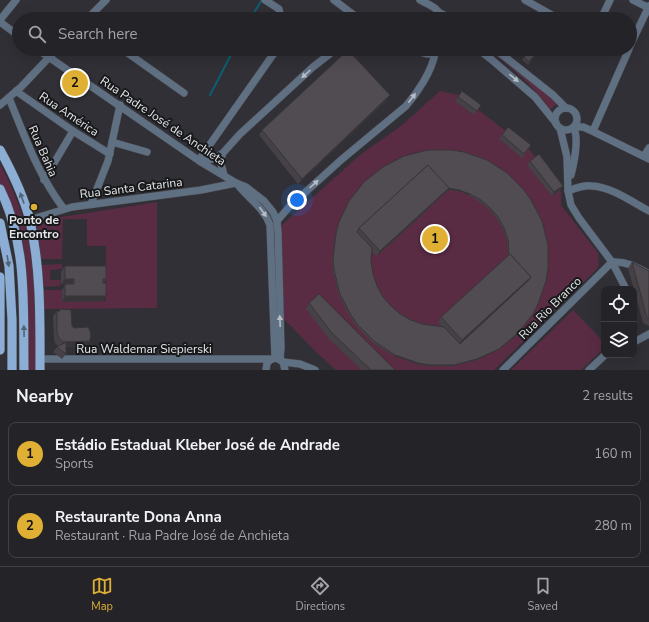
<!DOCTYPE html>
<meta charset="utf-8">
<style>
:root{--surface:#242428;--page:#2c2c30;--text:#f1f3f6;--muted:#a3a4a8;--line:#414145;--accent:#dfb034}
body{margin:0;font-family:"Nunito Sans",sans-serif;background:var(--page);color:var(--text)}
.controls{position:absolute;right:12px;bottom:12px;display:grid;overflow:hidden;border-radius:8px;box-shadow:0 4px 16px #0002}
.controls button{width:36px;height:36px;display:grid;place-items:center;padding:0;border:0;border-bottom:1px solid var(--line);background:var(--surface);color:var(--text);font:20px sans-serif}
.you{position:absolute;left:297px;top:200px;width:14px;height:14px;margin:-10px;border:3px solid #fff;border-radius:50%;background:#1a73e8;box-shadow:0 0 0 6px #1a73e833}
.badge{display:grid;place-items:center;width:26px;height:26px;border-radius:50%;background:var(--accent);color:#111;font-size:13px;font-weight:700}
.pin{position:absolute;translate:-50% -50%;border:2px solid #fff;box-shadow:0 1px 4px #0006}
.list{margin:0;padding:0;list-style:none}
h2{display:flex;justify-content:space-between;align-items:center;height:52px;margin:0;padding:0 16px;font-size:17px}
h2 small{font-size:13px;font-weight:400;color:var(--muted)}
.list li{display:grid;grid-template-columns:26px 1fr auto;gap:12px;align-items:center;box-sizing:border-box;height:64px;margin:0 8px 8px;padding:0 8px;border:1px solid var(--line);border-radius:8px}
.list b{display:block;font-size:15px;white-space:nowrap}
.list p{margin:0;font-size:13px;white-space:nowrap;color:var(--muted)}
.list em{font-size:13px;font-style:normal;color:var(--muted)}
.icon{flex:none;width:22px;height:22px;fill:none;stroke:currentColor;stroke-width:2;stroke-linecap:round;stroke-linejoin:round}
.map{position:relative;flex:none;width:649px;height:370px;overflow:hidden}
.search{position:absolute;background:var(--surface);box-shadow:0 4px 16px #0002;left:12px;right:12px;top:12px;height:44px;display:flex;align-items:center;gap:10px;box-sizing:border-box;padding:0 14px;border-radius:22px;color:var(--muted);font-size:15px}
.sheet{height:196px;background:var(--surface)}
nav{display:flex;justify-content:space-around;align-items:center;box-sizing:border-box;height:56px;border-top:1px solid var(--line);background:var(--surface);font-size:11px;color:var(--muted)}
nav a{display:grid;justify-items:center;gap:2px}
nav .on{color:var(--accent)}
.map>svg:first-child{display:block}
.green{fill:#592c44}
.lines{fill:none;stroke-linecap:round;stroke-linejoin:round}
.stream{stroke:#0c5f72;stroke-width:2}
.minor-casing{stroke:#4d4d53;stroke-width:8}
.major-casing{stroke:#4d4d53;stroke-width:10}
.minor{stroke:#607083;stroke-width:7}
.major{stroke:#8caed4;stroke-width:9}
.wall{fill:#454146;fill-rule:evenodd}
.shaded-wall{fill:#383539}
.building{fill:#504c51;stroke:#383539;fill-rule:evenodd}
.oneway{fill:#b6bdc5}
.oneway2{fill:#526478}
.poi-dot{fill:#dfb034;stroke:#18191b;stroke-width:1.5}
.labels{text-anchor:middle;dominant-baseline:central;stroke-width:4;stroke-linejoin:round;paint-order:stroke}
.street-label{font-size:12px;fill:#e5e6e9;stroke:#18191b}
.poi-label{font-size:12px;font-weight:bold;fill:#e5e6e9;stroke:#18191b}
</style>
<div class="map">
<svg width="649" height="370" viewBox="0 0 649 370">
<rect width="100%" height="100%" fill="#303036"/>
<g class="green">
<path d="M487,49H492L559,104L555,105L550,110C533,85 511,67 487,49Z"/>
<path d="M440,91L459,95L529,149L561,192V205L598,253L599,265L597,269L494,370H336L317,353L284,319L281,226L361,154L401,126Z"/>
<path d="M0,164C12,187 23,212 28,238C37,281 35,326 35,370H29L28,303L26,280L5,194L0,183Z"/>
<path d="M157,202V308L44,309V290H62V302L106,301V246H87V219H63L62,259H41L36,225L62,217Z"/>
<path d="M62,264V269L50,270V280H61L60,286L44,287L41,265Z"/>
<path d="M573,310L604,342V348L581,370H511Z"/>
</g>
<g class="lines">
<g class="stream">
<path d="M250,19L262,0"/>
<path d="M210,95L234,49"/>
</g>
<defs>
<g id="minor">
<path d="M265,0L279,9L281,19"/>
<path d="M334,0L359,19"/>
<path d="M420,0C429,5 440,8 441,19"/>
<path d="M525,0L559,19"/>
<path d="M633,0L649,8"/>
<path d="M440,13L452,19"/>
<path d="M87,19L106,0"/>
<path d="M425,19H433"/>
<path d="M601,19L610,0"/>
<path d="M0,20L16,0"/>
<path d="M0,22L19,36"/>
<path d="M630,46L649,6"/>
<path d="M37,49L201,162L236,183L246,187L264,201L273,212L277,221L278,232L281,348L280,360"/>
<path d="M122,49L184,93"/>
<path d="M417,49C425,56 434,55 442,49"/>
<path d="M478,49L492,60L535,97L556,123"/>
<path d="M495,49L553,95L566,108"/>
<path d="M16,91L73,131L110,154"/>
<path d="M9,98C25,137 38,175 64,209"/>
<path d="M0,105L21,87L57,49"/>
<circle cx="566" cy="119" r="11"/>
<path d="M574,127H583L590,130L649,159"/>
<path d="M560,128L567,157L568,191L571,205L579,218L612,262L626,289"/>
<path d="M593,131L629,49"/>
<path d="M112,142L147,152"/>
<path d="M222,154L221,164L224,175"/>
<path d="M644,156L649,148"/>
<path d="M199,160L277,49"/>
<path d="M201,162L212,159L222,154L240,134L313,67L336,49"/>
<path d="M571,175C574,163 579,140 574,128"/>
<path d="M44,180L73,131"/>
<path d="M238,185C249,199 264,208 270,225L275,358"/>
<path d="M568,191C576,188 584,185 592,186C612,187 632,202 649,211"/>
<path d="M91,204L108,161L120,105"/>
<path d="M29,220L72,207L201,190L236,183"/>
<path d="M277,221L289,207L341,160L406,106C418,92 432,71 435,53"/>
<path d="M612,262C626,261 637,267 649,274"/>
<path d="M634,342L649,334"/>
<path d="M40,359H272"/>
<path d="M283,362L300,364L315,370"/>
<path d="M266,370L267,363C272,357 278,357 283,362L285,370"/>
<path d="M503,370L612,262"/>
<path d="M589,370L605,355"/>
</g>
<g id="major">
<path d="M0,150C12,172 24,197 30,221C41,269 40,320 40,370"/>
<path d="M0,189C28,245 23,309 24,370"/>
<path d="M0,223L9,266L12,320V370"/>
<path d="M0,277V350"/>
</g>
</defs>
<use href="#minor" class="minor-casing"/>
<use href="#major" class="major-casing"/>
<use href="#minor" class="minor"/>
<use href="#major" class="major"/>
</g>
<g class="wall">
<path d="M539,50L528,65L522,60L524,57Z"/>
<path d="M462,91L481,105L474,115L455,101Z"/>
<path d="M386,101L298,184L259,135L262,130Z"/>
<path d="M508,127L531,145L522,158L499,139Z"/>
<path d="M487,160L532,316L517,335L498,350L477,360L453,366H429L417,364L394,356L374,344L357,327L350,317L339,295L333,272L332,260L335,235L338,224L348,202ZM448,190L458,191L469,195L480,202L489,209L497,219L503,229L507,241L508,256L441,317L438,322L441,326L422,324L411,320L400,314L391,306L383,297L377,286L373,274L371,262V251L377,256L445,193Z"/>
<path d="M530,161L560,190L552,196L527,165Z"/>
<path d="M632,262L649,271V326L643,323L628,268Z"/>
<path d="M65,266L106,279L103,283L106,296L102,301L62,302V290L65,285H61V271Z"/>
<path d="M309,303L395,370H362L329,339L306,309Z"/>
<path d="M60,309L74,328L90,340L86,346L66,347V354L62,359L53,352L57,347L58,346L55,343L54,339L53,316L57,311H59Z"/>
</g>
<g class="shaded-wall">
<path d="M390,95L386,101L298,184L302,179Z"/>
<path d="M563,186L560,190L552,196L554,192Z"/>
<path d="M442,187L459,190L470,194L469,195L458,191L448,190L445,193L377,256L380,251Z"/>
<path d="M531,277L527,282L459,345L462,340Z"/>
<path d="M65,279H74L71,285H61Z"/>
<path d="M65,296H106L102,301L62,302Z"/>
<path d="M533,314L517,335L498,350L477,360L453,366H429L417,364L394,356L395,355L418,363Z"/>
<path d="M91,338L89,341H90L86,346L59,347L63,342Z"/>
</g>
<g class="building">
<path d="M531,49H538L539,50L529,62L524,57Z"/>
<path d="M348,50L390,95L302,179L262,130Z"/>
<path d="M462,91L481,105L477,111L458,97Z"/>
<path d="M508,127L531,145L524,154L502,135Z"/>
<path d="M428,150H452L464,152L487,160L507,173L524,190L531,200L542,221L548,245V269L546,281L538,304L533,314L518,333L499,349L477,359L454,365H430L418,363L395,355L375,342L358,325L351,315L340,294L334,270L333,258L336,234L339,222L349,201L364,182L383,167L404,156ZM428,165L448,188L459,190L470,194L481,200L490,208L498,217L504,228L508,240L509,255L510,254L531,277L528,281L460,344L444,327L422,324L411,320L400,314L391,306L383,297L377,286L373,274L371,262L372,248L357,232L359,228Z"/>
<path d="M539,154L563,186L554,192L530,161Z"/>
<path d="M428,165L449,188L380,251L359,228Z"/>
<path d="M510,254L531,277L462,340L441,317Z"/>
<path d="M632,262L649,271V319L647,318Z"/>
<path d="M65,266H106V279H103V283H106V296H65V284H74V279H65Z"/>
<path d="M319,294L395,370H371L332,333L309,303Z"/>
<path d="M60,309L71,310L72,326L74,328L89,327V330H90L91,338H90V341L63,342L59,338L57,333V311H60Z"/>
<path d="M66,342V354L57,347Z"/>
</g>
<defs><path id="oneway-solid" d="M-6-.8H1V-3.2L6.5 0L1 3.2V.8H-6Z"/></defs>
<g class="oneway">
<use href="#oneway-solid" transform="translate(306 74) rotate(138)"/>
<use href="#oneway-solid" transform="translate(514 78) rotate(40)"/>
<use href="#oneway-solid" transform="translate(412 98) rotate(-53)"/>
<use href="#oneway-solid" transform="translate(314 184) rotate(-42)"/>
<use href="#oneway-solid" transform="translate(263 212) rotate(54)"/>
<use href="#oneway-solid" transform="translate(280 321) rotate(-92)"/>
</g>
<g class="oneway2">
<use href="#oneway-solid" transform="translate(22 198) rotate(-110)"/>
<use href="#oneway-solid" transform="translate(8 261) rotate(81)"/>
<use href="#oneway-solid" transform="translate(24 331) rotate(-91)"/>
</g>
<circle class="poi-dot" cx="34" cy="207" r="4"/>
<g class="labels">
<g class="street-label">
<text transform="translate(69 114) rotate(34)">Rua América</text>
<text transform="translate(163 121) rotate(34)">Rua Padre José de Anchieta</text>
<text transform="translate(43 151) rotate(66)">Rua Bahia</text>
<text transform="translate(131 188) rotate(-7)">Rua Santa Catarina</text>
<text transform="translate(550 308) rotate(-45)">Rua Rio Branco</text>
<text x="144" y="349">Rua Waldemar Siepierski</text>
</g>
<g class="poi-label">
<text x="34" y="220">Ponto de<tspan x="34" dy="14">Encontro</tspan></text>
</g>
</g>
</svg>
<div class="controls">
<button><svg class="icon" aria-label="locate" viewBox="0 0 24 24"><circle cx="12" cy="12" r="6"/><path d="M12 2v4M12 18v4M2 12h4M18 12h4"/></svg></button>
<button><svg class="icon" aria-label="layers" viewBox="0 0 24 24"><path d="M12 4l9 5-9 5-9-5zM3 14l9 5 9-5"/></svg></button>
</div>
<div class="you"></div>
<div class="pin badge" style="left:435px;top:239px">1</div>
<div class="pin badge" style="left:75px;top:83px">2</div>
<div class="search"><svg class="icon" aria-label="search" viewBox="0 0 24 24"><circle cx="10" cy="10" r="6"/><path d="M15 15l6 6"/></svg>Search here</div>
</div>
<section class="sheet">
<h2>Nearby<small>2 results</small></h2>
<ul class="list">
<li><span class="badge">1</span><div><b>Estádio Estadual Kleber José de Andrade</b><p>Sports</p></div><em>160 m</em></li>
<li><span class="badge">2</span><div><b>Restaurante Dona Anna</b><p>Restaurant · Rua Padre José de Anchieta</p></div><em>280 m</em></li>
</ul>
</section>
<nav>
<a class="on"><svg class="icon" aria-label="map" viewBox="0 0 24 24"><path d="M3 6l6-2 6 2 6-2v14l-6 2-6-2-6 2zM9 4v14M15 6v14"/></svg>Map</a>
<a><svg class="icon" aria-label="directions" viewBox="0 0 24 24"><path d="M12 3l9 9-9 9-9-9zM9 14v-3h6M13 9l2 2-2 2"/></svg>Directions</a>
<a><svg class="icon" aria-label="saved" viewBox="0 0 24 24"><path d="M7 4h10v16l-5-4-5 4z"/></svg>Saved</a>
</nav>
